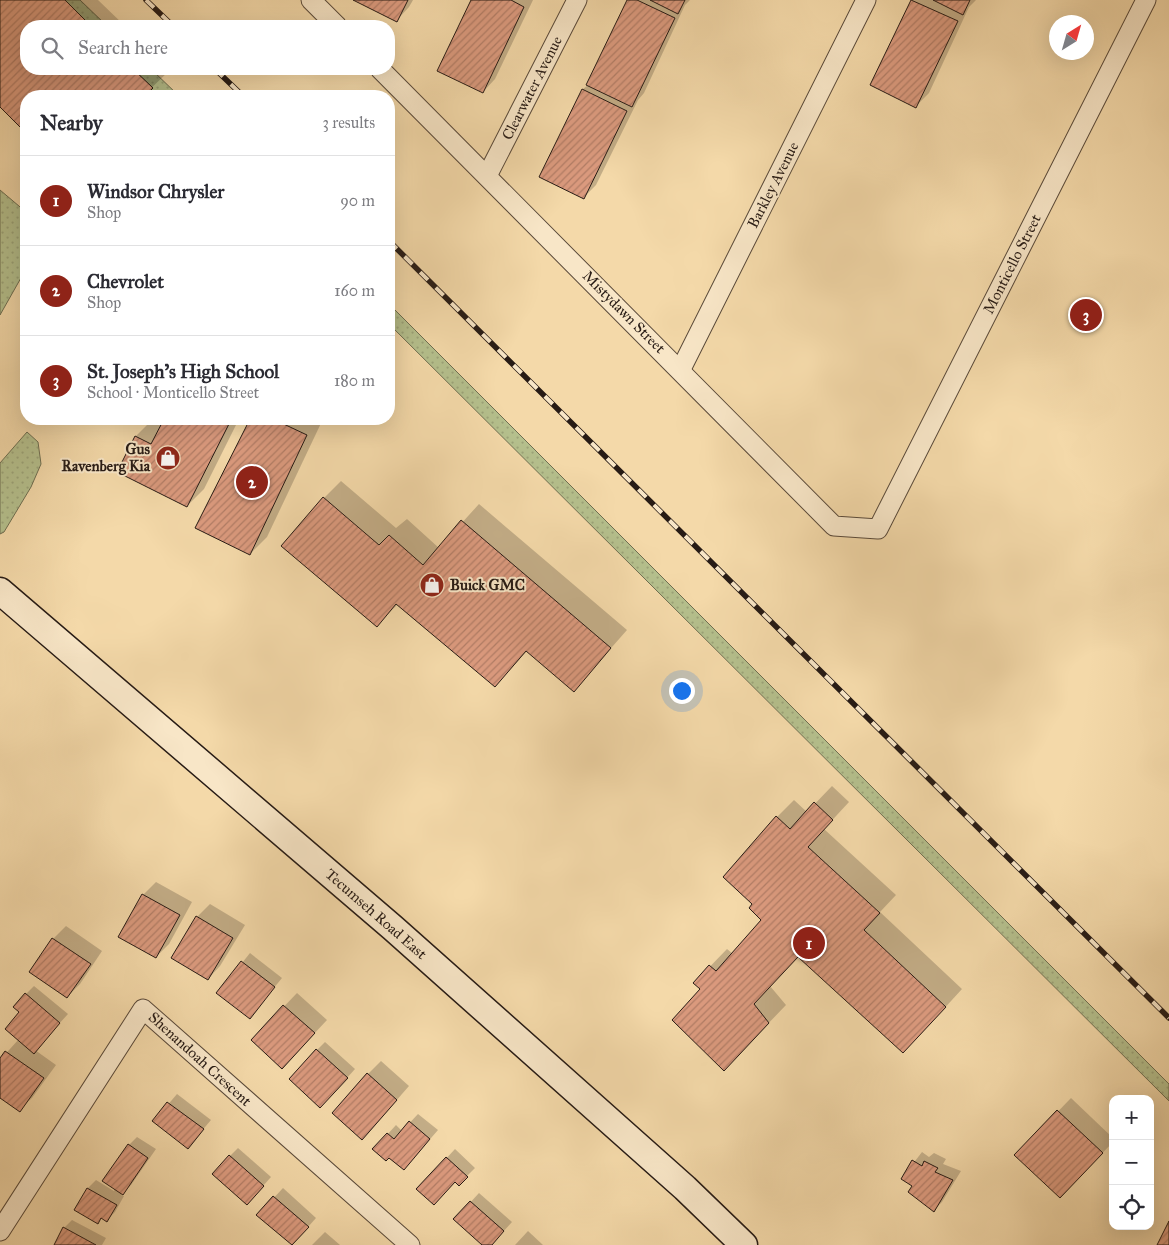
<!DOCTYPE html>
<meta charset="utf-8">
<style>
:root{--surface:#fff;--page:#f2f2f3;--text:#2b2b33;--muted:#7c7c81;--line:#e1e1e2;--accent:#8f2418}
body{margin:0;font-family:"IM FELL Great Primer",serif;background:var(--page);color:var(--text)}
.controls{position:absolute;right:15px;bottom:15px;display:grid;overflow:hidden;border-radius:10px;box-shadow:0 5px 20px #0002}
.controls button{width:45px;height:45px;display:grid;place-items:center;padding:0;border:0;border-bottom:1px solid var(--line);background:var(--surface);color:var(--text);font:25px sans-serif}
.compass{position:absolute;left:1049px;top:15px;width:45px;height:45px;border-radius:50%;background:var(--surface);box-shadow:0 5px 20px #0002;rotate:37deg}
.you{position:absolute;left:681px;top:690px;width:18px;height:18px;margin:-12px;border:4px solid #fff;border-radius:50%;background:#1a73e8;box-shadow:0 0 0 8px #1a73e833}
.badge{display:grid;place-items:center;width:32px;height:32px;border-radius:50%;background:var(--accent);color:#fff;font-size:16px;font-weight:700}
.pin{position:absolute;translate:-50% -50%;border:2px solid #fff;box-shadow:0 1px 5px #0006}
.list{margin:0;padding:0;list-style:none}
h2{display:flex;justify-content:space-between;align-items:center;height:65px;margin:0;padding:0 20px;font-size:21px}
h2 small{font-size:16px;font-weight:400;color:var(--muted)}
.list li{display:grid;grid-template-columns:32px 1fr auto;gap:15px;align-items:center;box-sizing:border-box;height:90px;padding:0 20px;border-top:1px solid var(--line)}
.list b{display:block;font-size:19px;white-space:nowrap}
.list p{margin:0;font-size:16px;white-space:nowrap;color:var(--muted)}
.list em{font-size:16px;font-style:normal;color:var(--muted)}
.icon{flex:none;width:28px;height:28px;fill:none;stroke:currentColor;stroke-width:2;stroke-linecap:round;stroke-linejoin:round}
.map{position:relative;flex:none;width:1169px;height:1245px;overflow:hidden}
.search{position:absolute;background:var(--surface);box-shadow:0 5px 20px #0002;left:20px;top:20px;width:375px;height:55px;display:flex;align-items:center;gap:12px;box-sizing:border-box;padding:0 18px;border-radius:20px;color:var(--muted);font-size:19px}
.panel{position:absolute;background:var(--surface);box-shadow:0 5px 20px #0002;left:20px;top:90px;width:375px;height:335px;border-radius:20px}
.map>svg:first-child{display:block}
.grass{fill:url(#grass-dots);stroke:#6e6e51}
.shadow{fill:#0003}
.building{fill:url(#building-hatch);stroke:#271b15}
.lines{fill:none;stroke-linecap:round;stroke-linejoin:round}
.street-casing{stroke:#5a4a3a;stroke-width:21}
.secondary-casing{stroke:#271b15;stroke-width:29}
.street{stroke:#f8e6c7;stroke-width:19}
.secondary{stroke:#f8e6c7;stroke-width:26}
.rail-casing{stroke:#271b15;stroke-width:5.5}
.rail{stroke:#f8e6c7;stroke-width:4;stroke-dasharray:11;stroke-linecap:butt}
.labels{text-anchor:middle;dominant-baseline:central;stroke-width:4;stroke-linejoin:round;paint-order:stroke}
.street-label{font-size:15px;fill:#271b15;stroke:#f8e6c7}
.poi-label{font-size:15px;font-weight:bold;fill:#271b15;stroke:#f8e6c7;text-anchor:end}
</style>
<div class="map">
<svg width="1169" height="1245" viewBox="0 0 1169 1245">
<defs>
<pattern id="grass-dots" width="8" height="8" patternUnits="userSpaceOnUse" patternTransform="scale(1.25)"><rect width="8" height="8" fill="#b5c08d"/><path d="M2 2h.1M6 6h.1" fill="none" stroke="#9ca479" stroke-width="1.8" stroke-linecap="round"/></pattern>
<pattern id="building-hatch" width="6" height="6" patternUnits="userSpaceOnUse" patternTransform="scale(1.25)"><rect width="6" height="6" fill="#db9a7e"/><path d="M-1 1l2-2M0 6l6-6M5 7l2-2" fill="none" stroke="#b27d66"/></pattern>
</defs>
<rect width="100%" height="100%" fill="#f4d9a9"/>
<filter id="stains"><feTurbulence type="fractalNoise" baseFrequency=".004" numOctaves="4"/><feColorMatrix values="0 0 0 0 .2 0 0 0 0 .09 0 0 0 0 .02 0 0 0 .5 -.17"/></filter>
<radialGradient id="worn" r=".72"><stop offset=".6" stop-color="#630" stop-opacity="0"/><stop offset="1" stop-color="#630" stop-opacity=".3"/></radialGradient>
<g class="grass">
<path d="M63,0H80L107,26H89Z"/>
<path d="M133,69H151L179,96H145L153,88Z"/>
<path d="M0,190L26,212V269L0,315Z"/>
<path d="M389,304L1169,1084V1101L389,324Z"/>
<path d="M27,432L38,442L41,464L31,487L4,532L0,534V463Z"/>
</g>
<g class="shadow">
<path d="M0,0H98L125,26H26V69H167L169,71L143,96H26V131L0,105Z"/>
<path d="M356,0H413L409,7L397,20Z"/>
<path d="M472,0H533L495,79L483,92Z"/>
<path d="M628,0H690L685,5L644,93L638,100L596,185L584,197L583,89L588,85Z"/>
<path d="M913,0H976L969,7L929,93L916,106L872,85Z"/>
<path d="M153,419L163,424L166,419H239L204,489L187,506L119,471L136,436Z"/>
<path d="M251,419H323L267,537L250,554L197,527Z"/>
<path d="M341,481L396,528L407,519L439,548L479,504L627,630L574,690L527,651L495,686L398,604L377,625L324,498Z"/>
<path d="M832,786L849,802L824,829L896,895L880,912L962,989L920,1035L799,956L770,986L786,1005L741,1052L702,989L695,982L727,949L733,954L763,920L754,904L777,817L794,800L807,812Z"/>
<path d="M156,882L192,902L169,944L156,957L120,936L143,895Z"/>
<path d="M210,904L245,925L220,966L208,979L197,917Z"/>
<path d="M66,926L102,951L80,984L67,997L53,939Z"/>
<path d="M250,953L282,978L250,1017L218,993Z"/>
<path d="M34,986L68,1014L35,1050L56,1065L32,1098L19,1110L0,1096V1060L19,1039L21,1011L26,994Z"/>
<path d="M297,993L327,1020L282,1068L252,1040Z"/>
<path d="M325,1042L355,1069L329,1098L317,1050Z"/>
<path d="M381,1061L409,1086L375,1125L368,1074Z"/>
<path d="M177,1094L211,1120L188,1147L154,1121Z"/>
<path d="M1071,1098L1113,1138V1142L1073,1184L1016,1155Z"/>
<path d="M418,1114L438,1130L412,1160L390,1157L374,1149L396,1125L402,1131Z"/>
<path d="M137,1137L156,1149L131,1185L121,1195L124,1196L115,1212L107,1220L102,1218L97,1223L76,1210L88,1188L96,1180L114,1191L129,1145Z"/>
<path d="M238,1148L271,1177L255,1195L230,1156Z"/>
<path d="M455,1149L475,1168L459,1184L455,1181L418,1189Z"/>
<path d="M922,1152L929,1157L934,1153L946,1159L943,1164L961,1171L942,1202L934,1210L914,1186L902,1178Z"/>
<path d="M283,1188L316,1218L300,1236L258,1215Z"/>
<path d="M479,1193L512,1222L491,1245H483L455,1219Z"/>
<path d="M72,1220L106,1238L102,1245H55L64,1228Z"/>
<path d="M528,1231L543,1245H515Z"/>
<path d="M325,1232L340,1245H312Z"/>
</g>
<g class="building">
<path d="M0,0H65L91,26H26V69H133L153,88L145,96H26V133L0,107Z"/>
<path d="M353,0H408L397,22Z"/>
<path d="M471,0H511L524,7L483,93L437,71Z"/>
<path d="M627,0H637L675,18L632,107L586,85Z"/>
<path d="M650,0H685L678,14Z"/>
<path d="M911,0L958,21L916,108L870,85Z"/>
<path d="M933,0H970L963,15Z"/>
<path d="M582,89L627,111L584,199L539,177Z"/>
<path d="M164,419L231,420L187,507L117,472L135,436L151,444Z"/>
<path d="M250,419H273L307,435L250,555L195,528Z"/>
<path d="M323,497L379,545L389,535L423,565L461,520L611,648L574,692L526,651L495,687L396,604L377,627L281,546Z"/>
<path d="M814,802L833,820L808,847L880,913L864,930L946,1007L903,1053L798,957L754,1004L769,1023L724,1071L672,1020L700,989L693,983L709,965L716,971L761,920L749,908L752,904L723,877L776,816L790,829Z"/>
<path d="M142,894L180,915L156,958L118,937Z"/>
<path d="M196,916L233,938L208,980L171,958Z"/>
<path d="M52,938L91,964L67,998L29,972Z"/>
<path d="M241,961L275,987L250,1019L216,993Z"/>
<path d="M25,993L60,1023L34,1054L5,1029L19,1012L13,1007Z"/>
<path d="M283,1005L315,1033L282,1069L251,1040Z"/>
<path d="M316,1049L348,1078L320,1108L289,1079Z"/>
<path d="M5,1051L44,1078L20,1112L0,1098V1058Z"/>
<path d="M367,1073L397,1100L362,1140L332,1113Z"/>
<path d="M167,1102L204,1129L188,1149L152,1121Z"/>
<path d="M1057,1110L1103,1153L1060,1198L1014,1155Z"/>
<path d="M409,1121L430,1139L404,1170L389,1158L386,1161L372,1149L387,1133L394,1139Z"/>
<path d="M128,1144L148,1158L123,1195L102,1181Z"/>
<path d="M229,1155L264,1186L247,1205L212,1174Z"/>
<path d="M446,1157L468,1177L459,1186L455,1182L434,1205L416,1189Z"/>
<path d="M912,1160L922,1166L924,1161L938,1168L935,1172L953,1180L934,1212L908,1192L912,1186L901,1179Z"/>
<path d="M87,1188L117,1205L107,1222L101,1218L98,1224L74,1210Z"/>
<path d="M273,1196L309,1227L292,1245L256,1215Z"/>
<path d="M470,1201L504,1231L492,1245H482L453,1219Z"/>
<path d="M1169,1221V1245H1157Z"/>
<path d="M63,1227L96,1245H54Z"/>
</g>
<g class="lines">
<defs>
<g id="street">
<path d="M311,0L337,26"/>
<path d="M380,69L834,526L878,529L1146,0"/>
<path d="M487,176L577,0"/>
<path d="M681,369L866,0"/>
<path d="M0,1231L143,1009L410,1245"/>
</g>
<path id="secondary" d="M0,591L393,928L685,1188L744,1245"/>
</defs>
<use href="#street" class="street-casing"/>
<use href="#secondary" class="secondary-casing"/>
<use href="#street" class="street"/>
<use href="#secondary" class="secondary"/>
<defs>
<g id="rail">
<path d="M146,0L173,26"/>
<path d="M215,69L243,96"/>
<path d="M389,241L1169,1018"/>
</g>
</defs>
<use href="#rail" class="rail-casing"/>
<use href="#rail" class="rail"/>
</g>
<defs>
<symbol id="shop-disc" viewBox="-11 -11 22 22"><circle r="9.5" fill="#8f2418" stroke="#f8e6c7"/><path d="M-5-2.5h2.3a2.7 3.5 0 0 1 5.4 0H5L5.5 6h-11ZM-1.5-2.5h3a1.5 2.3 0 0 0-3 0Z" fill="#fff"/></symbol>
</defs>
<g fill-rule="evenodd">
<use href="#shop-disc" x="154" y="444" width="28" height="28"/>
<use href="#shop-disc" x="418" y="571" width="28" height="28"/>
</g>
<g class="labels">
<g class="street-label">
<text transform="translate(532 88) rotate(-63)">Clearwater Avenue</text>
<text transform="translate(773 185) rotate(-63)">Barkley Avenue</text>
<text transform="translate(1012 264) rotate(-63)">Monticello Street</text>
<text transform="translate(624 312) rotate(45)">Mistydawn Street</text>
<text transform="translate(376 914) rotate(41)">Tecumseh Road East</text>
<text transform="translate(200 1059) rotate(42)">Shenandoah Crescent</text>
</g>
<g class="poi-label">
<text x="150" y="449">Gus<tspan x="150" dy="17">Ravenberg Kia</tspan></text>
<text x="450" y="585" text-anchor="start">Buick GMC</text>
</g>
</g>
<rect width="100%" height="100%" filter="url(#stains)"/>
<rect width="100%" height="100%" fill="url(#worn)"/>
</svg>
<div class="controls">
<button>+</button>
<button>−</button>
<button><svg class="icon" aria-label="locate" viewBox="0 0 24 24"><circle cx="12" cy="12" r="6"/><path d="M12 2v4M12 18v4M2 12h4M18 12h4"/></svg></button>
</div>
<svg class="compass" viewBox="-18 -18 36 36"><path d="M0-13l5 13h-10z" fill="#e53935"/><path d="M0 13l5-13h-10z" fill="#7c7c81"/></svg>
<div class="you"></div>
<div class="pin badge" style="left:809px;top:943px">1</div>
<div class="pin badge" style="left:252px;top:482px">2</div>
<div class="pin badge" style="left:1086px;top:315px">3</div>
<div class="search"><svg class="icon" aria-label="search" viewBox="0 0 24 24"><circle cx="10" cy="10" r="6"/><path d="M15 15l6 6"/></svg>Search here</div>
<section class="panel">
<h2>Nearby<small>3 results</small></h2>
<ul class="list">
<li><span class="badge">1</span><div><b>Windsor Chrysler</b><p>Shop</p></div><em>90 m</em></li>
<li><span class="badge">2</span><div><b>Chevrolet</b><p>Shop</p></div><em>160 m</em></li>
<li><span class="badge">3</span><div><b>St. Joseph's High School</b><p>School · Monticello Street</p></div><em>180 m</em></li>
</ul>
</section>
</div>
